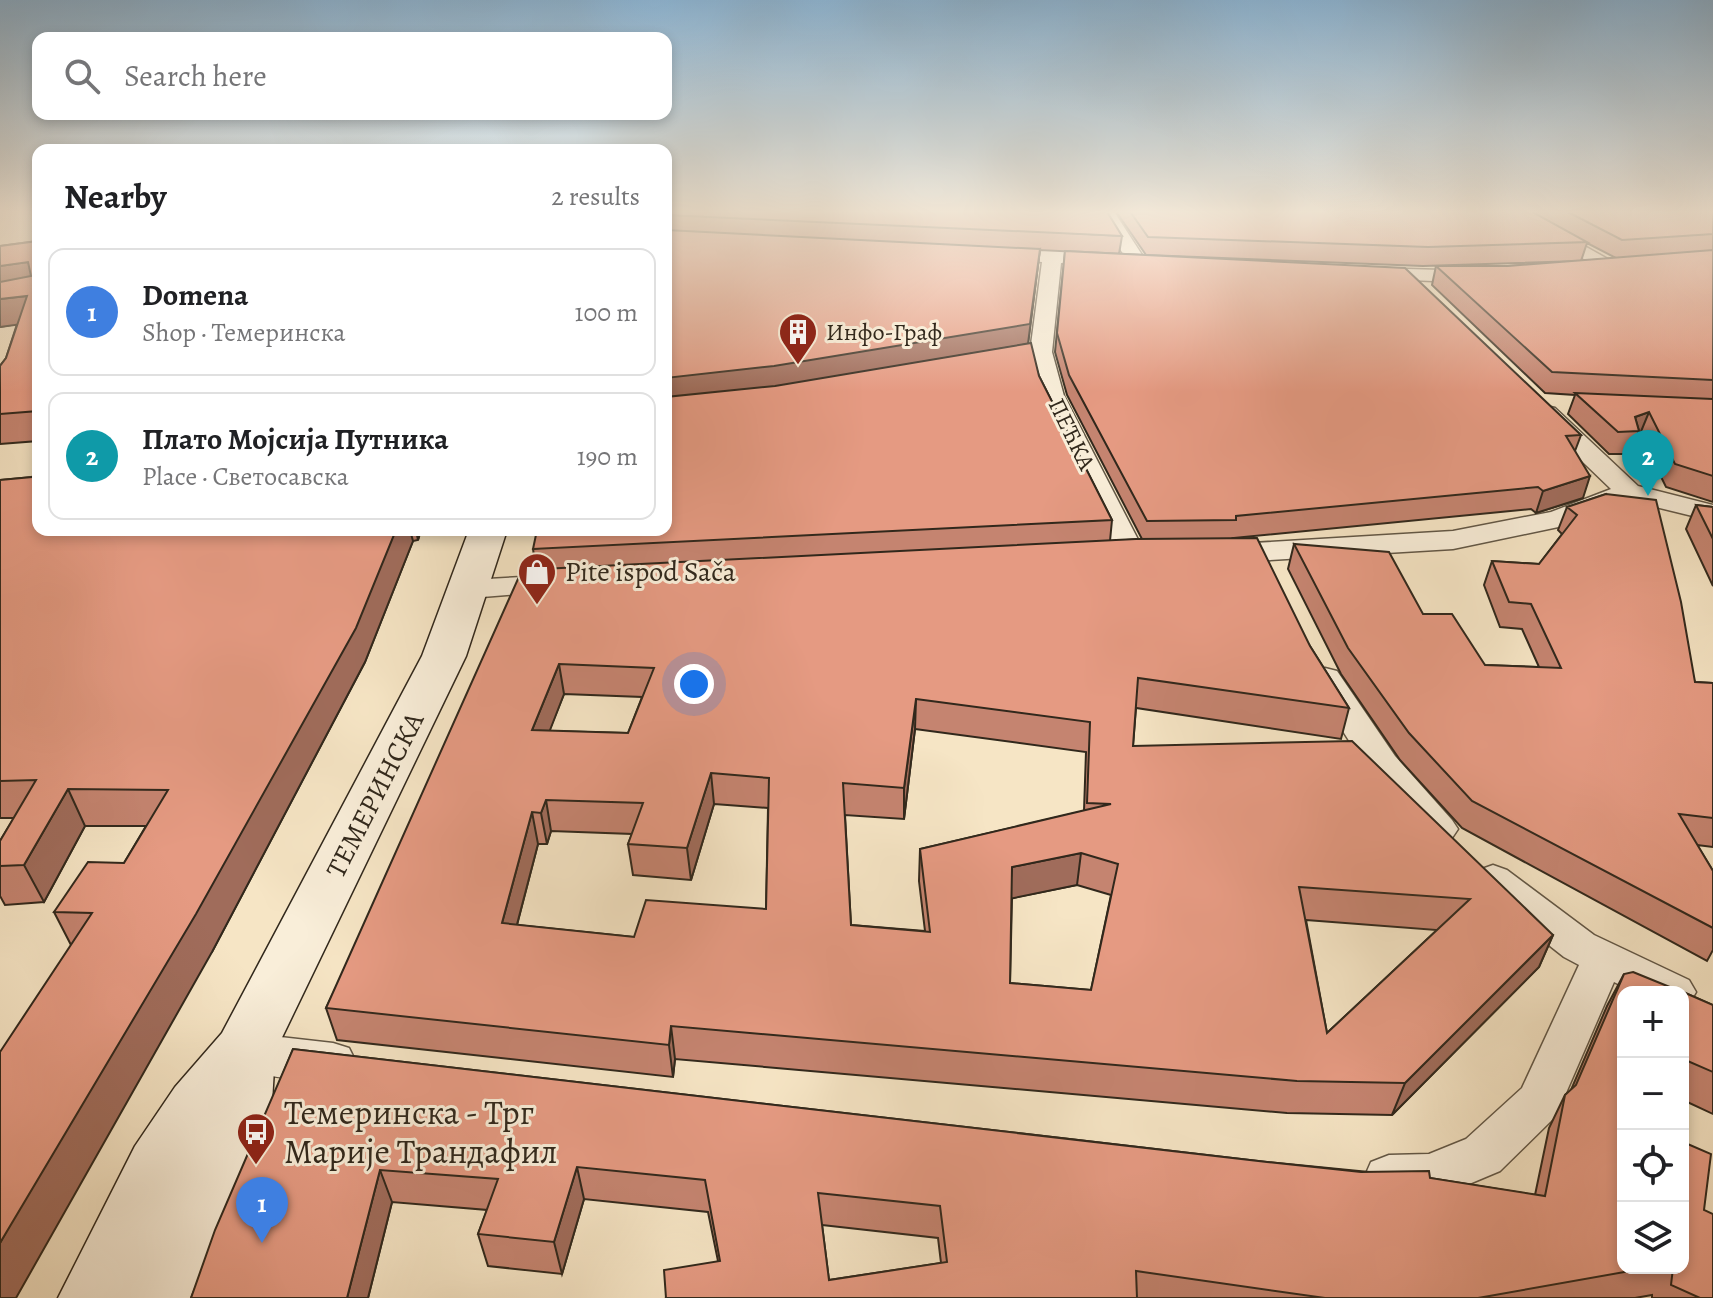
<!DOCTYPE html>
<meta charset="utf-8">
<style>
:root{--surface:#fff;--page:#f6f6f6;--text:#202124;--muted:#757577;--line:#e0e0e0;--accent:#0f766e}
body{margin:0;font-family:Alegreya,serif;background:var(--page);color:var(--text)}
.controls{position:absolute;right:24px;bottom:24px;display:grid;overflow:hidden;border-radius:16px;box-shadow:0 4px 12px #0003}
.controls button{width:72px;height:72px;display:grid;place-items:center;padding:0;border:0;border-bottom:2px solid var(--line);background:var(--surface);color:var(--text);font:40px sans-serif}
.you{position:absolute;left:694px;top:684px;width:28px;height:28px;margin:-20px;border:6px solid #fff;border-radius:50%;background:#1a73e8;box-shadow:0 0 0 12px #1a73e833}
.badge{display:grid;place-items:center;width:52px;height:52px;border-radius:50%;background:var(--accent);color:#fff;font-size:26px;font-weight:700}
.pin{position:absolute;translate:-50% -66px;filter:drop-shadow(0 2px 4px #0008)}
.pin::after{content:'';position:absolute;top:42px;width:28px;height:24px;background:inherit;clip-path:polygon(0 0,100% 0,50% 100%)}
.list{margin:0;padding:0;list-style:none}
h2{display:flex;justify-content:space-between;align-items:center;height:104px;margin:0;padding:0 32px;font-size:34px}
h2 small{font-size:26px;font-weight:400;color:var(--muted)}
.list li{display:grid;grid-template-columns:52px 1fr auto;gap:24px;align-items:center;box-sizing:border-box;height:128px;margin:0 16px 16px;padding:0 16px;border:2px solid var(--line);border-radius:16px}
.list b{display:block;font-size:30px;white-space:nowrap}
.list p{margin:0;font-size:26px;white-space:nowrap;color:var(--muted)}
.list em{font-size:26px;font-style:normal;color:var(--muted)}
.icon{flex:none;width:44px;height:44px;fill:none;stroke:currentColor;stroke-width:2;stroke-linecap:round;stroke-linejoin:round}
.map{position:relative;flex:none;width:1713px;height:1298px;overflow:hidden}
.search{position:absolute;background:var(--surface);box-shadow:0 4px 12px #0003;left:32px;top:32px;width:640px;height:88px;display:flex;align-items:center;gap:20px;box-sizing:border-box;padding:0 28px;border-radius:16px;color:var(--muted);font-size:30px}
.panel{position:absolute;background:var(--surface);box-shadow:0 4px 12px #0003;left:32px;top:144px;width:640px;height:392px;border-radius:16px}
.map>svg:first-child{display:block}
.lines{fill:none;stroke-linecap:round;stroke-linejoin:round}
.street-casing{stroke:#625746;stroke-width:3}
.secondary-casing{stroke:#31281c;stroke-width:3}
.street{fill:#f9eed9;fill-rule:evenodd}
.secondary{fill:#f9eed9;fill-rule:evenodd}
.wall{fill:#c58470;stroke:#31281c;stroke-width:2;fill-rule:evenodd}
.shaded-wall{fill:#a06c5b;stroke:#31281c;stroke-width:2}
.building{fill:#e59a82;stroke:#31281c;stroke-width:2;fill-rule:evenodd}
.labels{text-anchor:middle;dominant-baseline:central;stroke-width:6;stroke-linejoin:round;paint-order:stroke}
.far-poi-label{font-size:24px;fill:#31281c;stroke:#f9eed9;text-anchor:start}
.far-street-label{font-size:24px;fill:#31281c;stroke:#f9eed9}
.poi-label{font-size:28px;fill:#31281c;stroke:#f9eed9;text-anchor:start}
.street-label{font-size:28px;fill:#31281c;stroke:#f9eed9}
.near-poi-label{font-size:34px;fill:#31281c;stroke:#f9eed9;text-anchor:start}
</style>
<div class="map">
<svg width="1713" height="1298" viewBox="0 0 1713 1298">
<rect width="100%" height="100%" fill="#f6e5c5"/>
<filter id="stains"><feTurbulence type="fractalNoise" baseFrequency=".0025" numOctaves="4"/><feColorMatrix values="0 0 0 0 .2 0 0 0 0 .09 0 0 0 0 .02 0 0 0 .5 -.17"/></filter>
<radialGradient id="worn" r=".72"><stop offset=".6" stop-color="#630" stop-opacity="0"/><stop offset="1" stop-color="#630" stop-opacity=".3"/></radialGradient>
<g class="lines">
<defs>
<g id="street">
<path d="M1096,210H1113L1146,261L1144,265H1130Z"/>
<path d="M1498,210H1520L1622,267L1619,271H1605Z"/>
<path d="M997,248L1106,253L1115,259L1106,265L1061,263L1052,352L1064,396L1146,555L1142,561H1122L1118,555L1040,396L1030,352L1042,262L990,258L988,254Z"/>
<path d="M1372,268L1478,271L1488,277L1478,283L1365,278L1362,274L1365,270Z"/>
<path d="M1546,406L1555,408L1638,486L1713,505V521L1631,501L1568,525L1453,549L1220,563L1210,560L1206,554L1210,548L1220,545L1453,531L1551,512L1611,489L1537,418L1534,413Z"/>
<path d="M559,575L570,578L574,584L570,590L470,598L459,595L455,589L459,583L470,580Z"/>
<path d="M1325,668L1337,671L1395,756L1452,820L1458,829L1452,838L1439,842L1426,838L1369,772L1309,678L1313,671Z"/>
<path d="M1493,865L1507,870L1594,935L1689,980L1696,992L1689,1004L1683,1006V992H1634L1614,982L1556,1116L1500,1171L1431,1200L1389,1201L1371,1194L1364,1178L1371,1162L1389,1155L1429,1154L1466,1139L1522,1088L1579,965L1564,957L1479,890L1473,880L1479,870Z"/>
<path d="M244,1033L333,1043L349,1048L356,1062L349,1076C320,1086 258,1076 228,1065L221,1052L228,1039Z"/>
</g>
<path id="secondary" d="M469,530H507L466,656L275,1052L271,1119L205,1298H58L135,1146L175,1087L222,1033L422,656Z"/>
</defs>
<use href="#street" class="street-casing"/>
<use href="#secondary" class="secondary-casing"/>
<use href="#street" class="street"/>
<use href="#secondary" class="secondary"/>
</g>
<g class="wall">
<path d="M666,210L1122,236L1119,254L1040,250L1028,343L1039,376L1112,520L1110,541L1142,539L1067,395L1055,352L1065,251L1146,255L1115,210H1713V502L1666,487L1640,434L1637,435L1630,454H1609L1568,414L1575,395L1545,393L1432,285L1436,266H1508L1580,261L1423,266L1147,255L1581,435L1575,451L1583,498L1536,513L1531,509L1233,538L1310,646L1349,708L1341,739L1136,708L1133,746L1553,935L1539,967L1392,1115L1287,1113L675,1059L673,1077L337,1040L326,1008L536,569L533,549L666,530ZM1587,243L1616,258L1581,261ZM564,694L642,697L628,733L549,731ZM915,729L1086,752L1084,811L920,849L919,881L925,931L851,925L845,815L904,819ZM714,804L768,808L766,909L634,937L517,925L538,844H547L551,831L632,834L628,844L633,875L691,880ZM1077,885L1111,895L1091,990L1010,983L1012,898ZM1306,920L1437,930L1327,1033Z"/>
<path d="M38,241V441L0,444V366L6,358L17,324L0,327V246Z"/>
<path d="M32,477L38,530H421L418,540L413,541L365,662L212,952L71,945L54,912L124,863L146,826H85L44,902L5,905L0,896V841L14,818H0V480Z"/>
<path d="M1606,494L1695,682L1713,683V847L1697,845L1713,871V950L1707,961L1462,828L1400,760L1341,674L1288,569L1294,544L1423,614L1485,665L1539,667L1522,629L1500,627L1484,585L1492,561L1539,564L1562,534L1558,530L1567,507Z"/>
<path d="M1696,505L1713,507V586L1686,529Z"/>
<path d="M1624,974L1623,1268H1683L1704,1210L1713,1298H1652V1295L1635,1298H666L718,1261L708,1212L584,1199L562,1274L488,1266L478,1234L487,1210L392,1202L368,1298H191L293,1049L1267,1162L1430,1178L1535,1195L1549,1128L1565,1095L1571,1090L1607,1006ZM822,1225L938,1238L941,1263L829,1280Z"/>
<path d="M1683,992L1713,1005V1114L1683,1100Z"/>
</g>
<g class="shaded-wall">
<path d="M1040,249L1028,344L775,387L666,399V378Z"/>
<path d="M28,262L38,287L0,293V266Z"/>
<path d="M27,296L37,322L0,327V299Z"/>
<path d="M1649,412L1640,434L1637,435L1639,431L1635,417Z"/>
<path d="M1590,476L1583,498L1536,513L1543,491Z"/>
<path d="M396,530H410L413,541L365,662L212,952L16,1298H0V1243Z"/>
<path d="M416,530H421L418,540Z"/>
<path d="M559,664L564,694L538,761L532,730Z"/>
<path d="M916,699L915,729L904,819V788Z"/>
<path d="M711,773L714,804L691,880L687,848Z"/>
<path d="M68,789L85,826L44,902L24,865Z"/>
<path d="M546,800L551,831L547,844L541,813Z"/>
<path d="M532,812L538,844L509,955L502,923Z"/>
<path d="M1081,853L1077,885L1009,899L1012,867Z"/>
<path d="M1553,935L1539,967L1392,1115L1405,1083Z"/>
<path d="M671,1026L675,1059L673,1077L669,1045Z"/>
<path d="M577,1167L584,1199L562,1274L554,1242Z"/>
<path d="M380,1170L392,1202L368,1298H347Z"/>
</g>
<g class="building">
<path d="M666,210H1106L1122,236L666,215Z"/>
<path d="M1129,210H1529L1587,242L1428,247L1148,237Z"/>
<path d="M1564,210H1713V234L1622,240Z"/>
<path d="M666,230L1040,249L1030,324L774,366L666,378Z"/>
<path d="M38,241V411L0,414V366L6,358L27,296L0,299V282L31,276L28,262L0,266V246Z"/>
<path d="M1713,250V380L1552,372L1436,266H1508Z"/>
<path d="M1065,251L1405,268L1581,435L1566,436L1590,476L1543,491L1538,487L1236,516V520L1147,521L1069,375L1057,333Z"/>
<path d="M1031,343L1039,376L1112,520L533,549L537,530H666V397L775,386Z"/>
<path d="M1575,393L1713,399V476L1675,464L1649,412L1635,417L1639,431L1618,432Z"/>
<path d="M38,469V530H396L356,628L196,914L0,1243V1052L92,913L54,912L88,862L124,863L168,790L68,789L24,865L0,866V841L36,780L0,781V480L32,477Z"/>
<path d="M1606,494L1656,500L1681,602L1695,682L1713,683V818L1679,814L1713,871V928L1472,801L1409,733L1348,648L1294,544L1389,552L1423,614H1452L1485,665L1561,668L1531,604L1509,602L1492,561L1539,564L1577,515L1567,507Z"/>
<path d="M1696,505L1713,507V539Z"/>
<path d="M1257,538L1310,646L1349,708L1138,678L1133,746L1352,741L1553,935L1405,1083L1297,1081L671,1026L669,1045L326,1008L522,570L1136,539ZM559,664L654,668L628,733L532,730ZM916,699L1090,722L1087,803L1111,804L920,849L930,932L851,925L843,783L904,788ZM711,773L769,778L766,909L646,900L634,937L502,923L532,812L541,813L546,800L643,803L628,844L687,848ZM1081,853L1118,864L1091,990L1010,983L1012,867ZM1299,887L1470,899L1327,1033Z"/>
<path d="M1633,972L1682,992H1623V1268H1647L1478,1298H1325L1136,1271L1137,1298H666L664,1270L720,1261L705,1180L577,1167L554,1242L478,1234L498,1179L380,1170L347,1298H191L215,1230L293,1049L1267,1162L1361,1172L1429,1171L1430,1178L1545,1196L1565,1095L1576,1085L1624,974ZM818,1193L940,1206L947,1262L829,1280Z"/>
<path d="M1683,992L1713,1005V1072L1683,1059Z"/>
<path d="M1683,1142L1711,1154L1704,1210L1713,1214V1298H1700L1671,1285L1673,1268H1683Z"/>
</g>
<linearGradient id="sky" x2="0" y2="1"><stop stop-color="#8cb7d8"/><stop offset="0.54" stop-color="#fbf3e5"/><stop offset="1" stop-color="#fbf3e5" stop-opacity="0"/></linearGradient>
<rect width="1713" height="392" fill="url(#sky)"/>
<defs>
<symbol id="building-pin" viewBox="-11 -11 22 30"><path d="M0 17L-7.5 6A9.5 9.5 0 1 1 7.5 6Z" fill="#8f2418" stroke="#f9eed9"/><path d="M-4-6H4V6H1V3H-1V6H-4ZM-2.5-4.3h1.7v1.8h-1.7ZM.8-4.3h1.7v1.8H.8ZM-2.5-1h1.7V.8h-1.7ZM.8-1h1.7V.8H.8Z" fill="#fff"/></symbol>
<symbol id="shop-pin" viewBox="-11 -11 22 30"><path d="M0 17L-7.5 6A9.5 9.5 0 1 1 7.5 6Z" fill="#8f2418" stroke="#f9eed9"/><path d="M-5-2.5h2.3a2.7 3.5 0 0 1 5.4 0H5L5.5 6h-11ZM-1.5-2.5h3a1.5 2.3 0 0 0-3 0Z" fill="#fff"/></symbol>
<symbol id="bus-pin" viewBox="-11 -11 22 30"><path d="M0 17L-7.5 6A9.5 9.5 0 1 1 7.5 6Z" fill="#8f2418" stroke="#f9eed9"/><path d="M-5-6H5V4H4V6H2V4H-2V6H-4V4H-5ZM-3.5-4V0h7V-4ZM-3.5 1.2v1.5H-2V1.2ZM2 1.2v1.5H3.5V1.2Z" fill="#fff"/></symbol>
</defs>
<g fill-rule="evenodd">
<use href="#building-pin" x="776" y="310" width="44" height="60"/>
<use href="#shop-pin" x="515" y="550" width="44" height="60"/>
<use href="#bus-pin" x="234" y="1110" width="44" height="60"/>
</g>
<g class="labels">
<g class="far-poi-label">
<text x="826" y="332">Инфо-Граф</text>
</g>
<g class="far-street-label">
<text transform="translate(1072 434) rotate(64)">ПЕЋКА</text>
</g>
<g class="poi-label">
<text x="565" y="572">Pite ispod Sača</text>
</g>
<g class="street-label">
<text transform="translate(375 795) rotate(-63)">ТЕМЕРИНСКА</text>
</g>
<g class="near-poi-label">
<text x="284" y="1112">Темеринска - Трг<tspan x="284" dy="39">Марије Трандафил</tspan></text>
</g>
</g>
<rect width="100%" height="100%" filter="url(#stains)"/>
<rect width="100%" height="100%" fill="url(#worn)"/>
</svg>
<div class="controls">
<button>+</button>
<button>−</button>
<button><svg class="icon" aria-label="locate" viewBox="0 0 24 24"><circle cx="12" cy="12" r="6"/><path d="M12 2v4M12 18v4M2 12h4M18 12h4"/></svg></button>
<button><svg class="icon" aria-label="layers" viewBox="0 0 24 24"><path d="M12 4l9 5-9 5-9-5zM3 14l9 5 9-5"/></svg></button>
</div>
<div class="you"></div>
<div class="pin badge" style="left:262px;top:1243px;background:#3f7fe0">1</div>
<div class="pin badge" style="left:1648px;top:496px;background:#0f9aa8">2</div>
<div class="search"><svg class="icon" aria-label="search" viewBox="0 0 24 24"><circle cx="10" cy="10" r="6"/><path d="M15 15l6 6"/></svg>Search here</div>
<section class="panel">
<h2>Nearby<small>2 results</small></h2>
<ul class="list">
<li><span class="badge" style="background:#3f7fe0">1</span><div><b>Domena</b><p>Shop · Темеринска</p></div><em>100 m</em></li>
<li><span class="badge" style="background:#0f9aa8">2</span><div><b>Плато Мојсија Путника</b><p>Place · Светосавска</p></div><em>190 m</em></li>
</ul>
</section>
</div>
